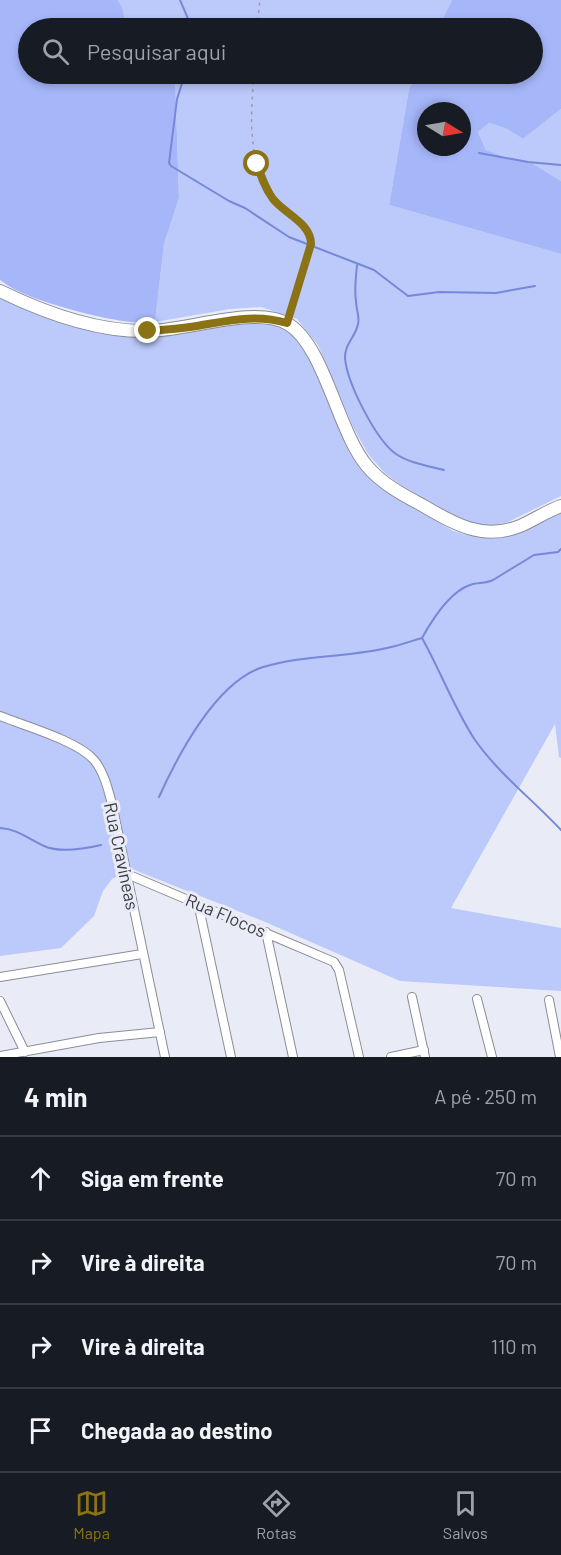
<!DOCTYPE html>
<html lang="pt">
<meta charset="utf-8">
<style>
:root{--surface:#171b24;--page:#242831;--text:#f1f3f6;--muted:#9ea1a6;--line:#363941;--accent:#8b7315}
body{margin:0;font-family:Barlow,sans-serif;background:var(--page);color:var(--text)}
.compass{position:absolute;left:417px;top:102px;width:54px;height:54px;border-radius:50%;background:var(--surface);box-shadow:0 3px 9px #0003;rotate:101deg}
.stop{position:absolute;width:18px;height:18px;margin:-14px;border:4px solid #8b7315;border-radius:50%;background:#fff}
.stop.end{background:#8b7315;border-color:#fff;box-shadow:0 2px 6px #0008}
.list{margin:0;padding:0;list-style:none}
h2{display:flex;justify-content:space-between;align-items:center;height:78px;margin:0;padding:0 24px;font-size:26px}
h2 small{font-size:20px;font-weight:400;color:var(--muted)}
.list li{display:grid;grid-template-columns:39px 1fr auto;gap:18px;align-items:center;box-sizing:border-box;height:84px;padding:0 24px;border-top:2px solid var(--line)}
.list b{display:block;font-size:22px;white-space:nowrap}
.list em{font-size:20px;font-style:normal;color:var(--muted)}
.icon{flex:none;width:33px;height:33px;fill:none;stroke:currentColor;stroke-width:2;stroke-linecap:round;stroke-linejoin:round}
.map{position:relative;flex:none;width:561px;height:1057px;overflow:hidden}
.search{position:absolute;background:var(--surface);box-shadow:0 3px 9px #0003;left:18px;right:18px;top:18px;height:66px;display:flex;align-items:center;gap:15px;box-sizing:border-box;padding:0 21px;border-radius:33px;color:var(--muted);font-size:22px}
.sheet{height:414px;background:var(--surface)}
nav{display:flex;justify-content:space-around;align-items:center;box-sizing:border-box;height:84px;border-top:2px solid var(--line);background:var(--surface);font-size:16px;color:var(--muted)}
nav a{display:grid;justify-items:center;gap:3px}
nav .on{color:var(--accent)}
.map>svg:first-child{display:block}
.green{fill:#bbc9fb}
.forest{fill:#a6b7f9;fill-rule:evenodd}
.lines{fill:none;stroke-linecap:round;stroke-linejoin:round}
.stream{stroke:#7688d7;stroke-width:2}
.street-casing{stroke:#8a8d97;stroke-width:10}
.secondary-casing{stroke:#8a8d97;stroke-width:14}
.path{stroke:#9b9da4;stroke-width:1.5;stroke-dasharray:3 4.5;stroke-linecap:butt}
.street{stroke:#fff;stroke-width:8}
.secondary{stroke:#fff;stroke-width:12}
.route{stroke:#8b7315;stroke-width:8}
.labels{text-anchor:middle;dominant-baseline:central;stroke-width:6;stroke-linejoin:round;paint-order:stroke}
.street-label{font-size:18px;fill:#3a3b3f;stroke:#e9ecf7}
</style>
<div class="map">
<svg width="561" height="1057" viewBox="0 0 561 1057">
<rect width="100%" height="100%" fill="#e9ecf7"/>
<g class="green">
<path d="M118,0H452L438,28H126L123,10Z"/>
<path d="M175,74H417L409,89L389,205L561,254V496L508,522L491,526L476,525L458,519L401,485L385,473L368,454L353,427L318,345L297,319L261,307L230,309L155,322L164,244L179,198Z"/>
<path d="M561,109V181L530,162L505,157L486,150L478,132L489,123L505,128L523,139Z"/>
<path d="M0,294L145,336L260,320L290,329L307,352L342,433L394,496L453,531L473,537L493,539L512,534L561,510V758L559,757L555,724L451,908L561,928V991L400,981L263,921L132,869L112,879L103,891L94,916L61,948L0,956Z"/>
</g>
<g class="forest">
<path d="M0,0H118L123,10L126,28H28V74H175L179,198L164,244L155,322C125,327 48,305 20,292C13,289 6,284 0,280Z"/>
<path d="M452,0H561V109L523,139L505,128L489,123L478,132L486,150L505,157L530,162L561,181V254L389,205L409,89L417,74H532V28H438ZM426,111H462V147H426Z"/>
</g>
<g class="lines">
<g class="stream">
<path d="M180,0L192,28"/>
<path d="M185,74L177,99L169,163L171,166L229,201L245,208L289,237L374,270L408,296L439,292L496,293L535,286"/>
<path d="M479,153L528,162L561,165"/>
<path d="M357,265C356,277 354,290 356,301C356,309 360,317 358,324C356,336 344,345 345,358C347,383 376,440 396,454C409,463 429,466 444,470"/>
<path d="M422,638C440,670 455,710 475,740C499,774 533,800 561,830"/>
<path d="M159,797C178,755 216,682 263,667C305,654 349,658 391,647C401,645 411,641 422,638C432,620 449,592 470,585C477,582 485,584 493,580L534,555L558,552L561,549"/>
<path d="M0,828C18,829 28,839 44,846C60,853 84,849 101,845"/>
</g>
<defs>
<g id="street">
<path d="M0,716C25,726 78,741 94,760C104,772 108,789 112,804L165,1057"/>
<path d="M127,874L334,962L339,970L359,1057"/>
<path d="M198,903L231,1057"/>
<path d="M266,932L293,1057"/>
<path d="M0,977L142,954"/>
<path d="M412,997L425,1057"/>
<path d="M477,999L492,1057"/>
<path d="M549,1000L560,1057"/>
<path d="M0,1001L25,1052"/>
<path d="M0,1056L99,1038L160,1032"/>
<path d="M391,1057L424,1050"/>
</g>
<path id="secondary" d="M0,291C45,313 97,332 148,331C186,331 256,305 288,324C324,345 338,432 367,466C381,483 403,495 422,505C454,524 483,541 520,526C534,520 547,511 561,506"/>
</defs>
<use href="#street" class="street-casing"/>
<use href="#secondary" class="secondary-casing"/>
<g class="path">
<path d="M257,28L260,0"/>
<path d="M254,74C251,111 248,148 264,184C268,192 273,200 280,207C292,218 311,225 311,244L290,313"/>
</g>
<use href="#street" class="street"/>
<use href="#secondary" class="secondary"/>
</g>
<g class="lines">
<path class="route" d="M148,331C162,330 176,329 190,327C224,322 253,313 287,323L311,244C311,223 285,214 273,199C265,188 261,176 257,164"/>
</g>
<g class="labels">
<g class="street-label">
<text transform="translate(122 856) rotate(78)">Rua Cravíneas</text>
<text transform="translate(226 915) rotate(23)">Rua Flocos</text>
</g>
</g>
</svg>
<svg class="compass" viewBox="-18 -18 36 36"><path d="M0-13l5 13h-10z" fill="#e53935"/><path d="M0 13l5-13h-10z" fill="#9ea1a6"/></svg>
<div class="stop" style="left:257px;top:164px"></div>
<div class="stop end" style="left:148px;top:331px"></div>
<div class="search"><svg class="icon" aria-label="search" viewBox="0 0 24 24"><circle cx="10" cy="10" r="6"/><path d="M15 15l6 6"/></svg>Pesquisar aqui</div>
</div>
<section class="sheet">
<h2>4 min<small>A pé · 250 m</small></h2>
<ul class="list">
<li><svg class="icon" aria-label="ahead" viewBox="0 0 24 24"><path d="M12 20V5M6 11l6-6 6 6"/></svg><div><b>Siga em frente</b></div><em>70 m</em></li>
<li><svg class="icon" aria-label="right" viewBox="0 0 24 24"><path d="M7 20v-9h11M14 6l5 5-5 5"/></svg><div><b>Vire à direita</b></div><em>70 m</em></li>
<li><svg class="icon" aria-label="right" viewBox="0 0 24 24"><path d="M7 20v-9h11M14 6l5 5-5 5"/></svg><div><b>Vire à direita</b></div><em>110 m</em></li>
<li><svg class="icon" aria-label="arrive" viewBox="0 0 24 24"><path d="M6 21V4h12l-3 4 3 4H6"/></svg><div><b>Chegada ao destino</b></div></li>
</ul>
</section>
<nav>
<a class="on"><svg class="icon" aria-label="map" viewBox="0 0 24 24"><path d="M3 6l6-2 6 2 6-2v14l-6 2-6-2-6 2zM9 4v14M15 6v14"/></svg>Mapa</a>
<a><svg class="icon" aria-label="directions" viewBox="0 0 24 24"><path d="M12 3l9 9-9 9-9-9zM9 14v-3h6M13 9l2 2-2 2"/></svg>Rotas</a>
<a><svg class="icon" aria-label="saved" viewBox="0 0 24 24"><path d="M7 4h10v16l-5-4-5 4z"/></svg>Salvos</a>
</nav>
